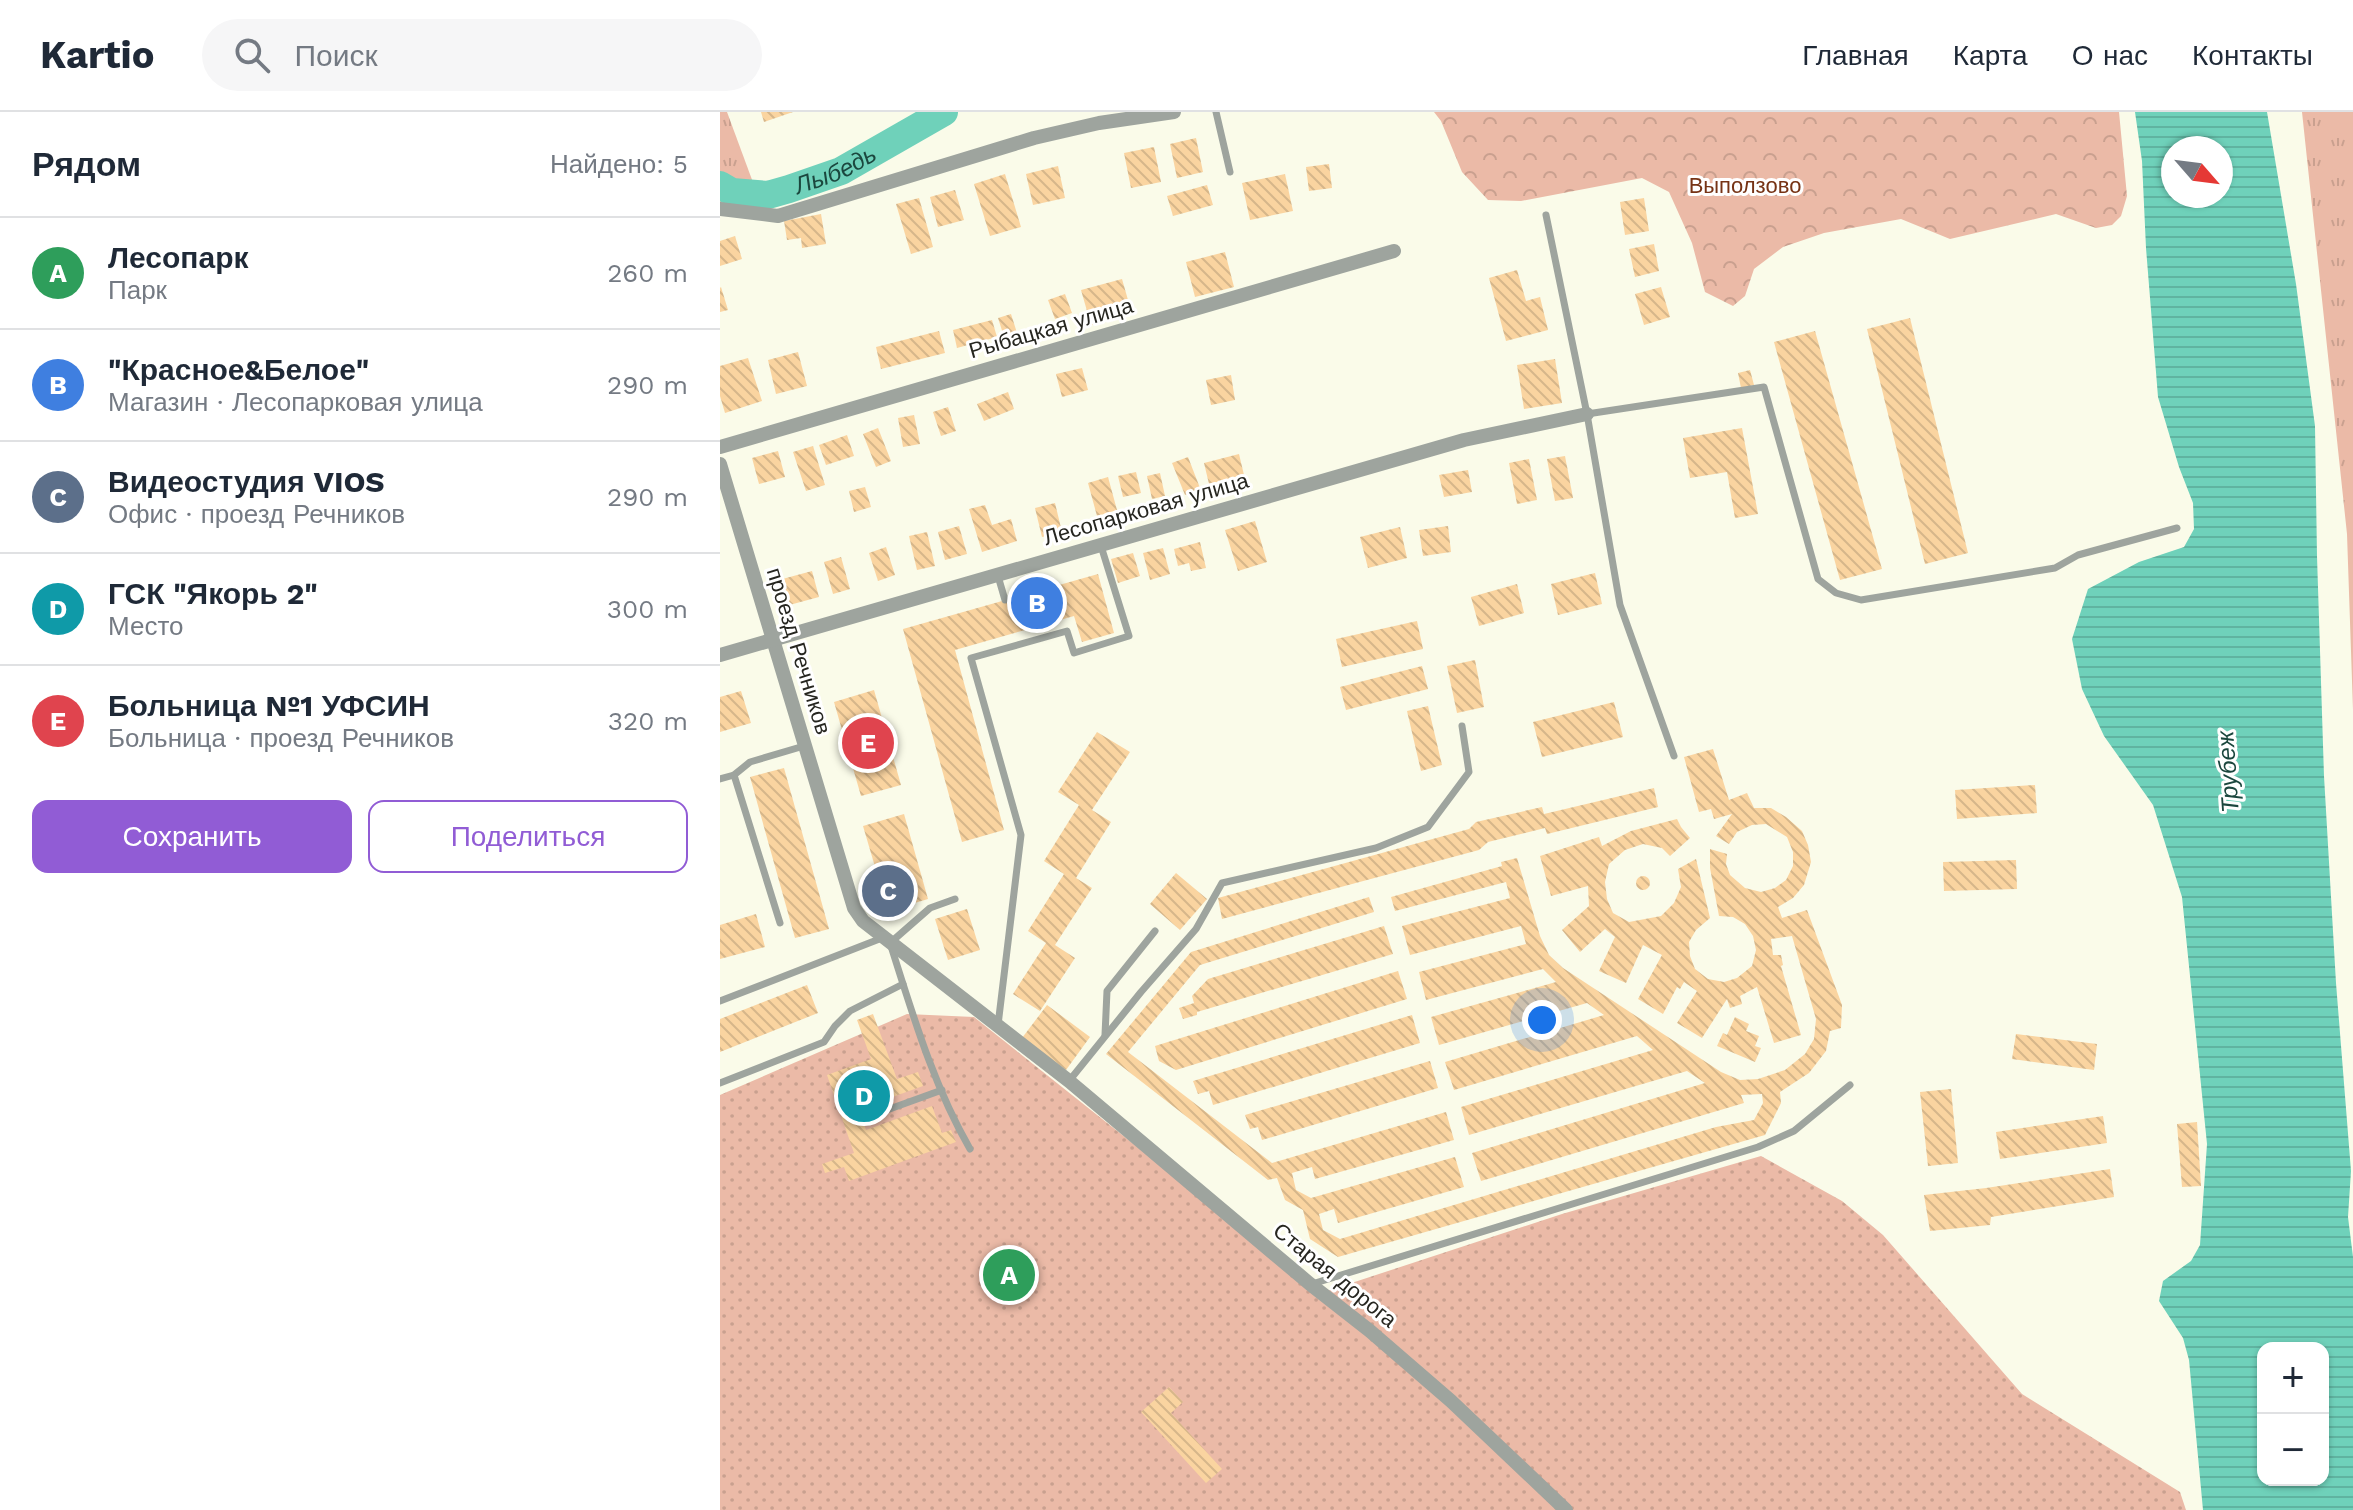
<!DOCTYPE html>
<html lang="ru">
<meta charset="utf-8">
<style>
:root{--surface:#fff;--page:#f6f6f7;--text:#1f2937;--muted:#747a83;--line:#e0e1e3;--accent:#915cd5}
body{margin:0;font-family:"Work Sans",sans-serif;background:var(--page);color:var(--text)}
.controls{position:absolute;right:24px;bottom:24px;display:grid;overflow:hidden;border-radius:16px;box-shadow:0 2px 6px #0004}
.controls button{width:72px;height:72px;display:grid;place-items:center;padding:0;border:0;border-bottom:2px solid var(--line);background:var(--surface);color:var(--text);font:40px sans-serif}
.compass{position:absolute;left:1441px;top:24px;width:72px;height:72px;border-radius:50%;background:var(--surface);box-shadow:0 2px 6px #0004;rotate:118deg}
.you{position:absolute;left:822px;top:908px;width:28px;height:28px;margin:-20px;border:6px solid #fff;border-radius:50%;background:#1a73e8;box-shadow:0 0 0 12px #1a73e833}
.badge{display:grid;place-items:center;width:52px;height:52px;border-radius:50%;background:var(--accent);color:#fff;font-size:26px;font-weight:700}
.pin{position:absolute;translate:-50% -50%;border:4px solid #fff;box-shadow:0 2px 8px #0006}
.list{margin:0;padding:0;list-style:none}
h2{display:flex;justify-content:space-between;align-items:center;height:104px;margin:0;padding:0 32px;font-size:34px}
h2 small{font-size:26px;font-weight:400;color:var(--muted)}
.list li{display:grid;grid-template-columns:52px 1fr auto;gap:24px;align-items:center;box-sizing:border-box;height:112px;padding:0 32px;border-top:2px solid var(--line)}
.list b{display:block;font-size:30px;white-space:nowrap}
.list p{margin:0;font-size:26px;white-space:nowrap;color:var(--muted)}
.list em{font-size:26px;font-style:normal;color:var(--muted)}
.actions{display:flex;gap:16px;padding:24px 32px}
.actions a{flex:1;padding:18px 0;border:2px solid var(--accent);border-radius:16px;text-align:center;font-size:28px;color:var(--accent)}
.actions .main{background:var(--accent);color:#fff}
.icon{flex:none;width:44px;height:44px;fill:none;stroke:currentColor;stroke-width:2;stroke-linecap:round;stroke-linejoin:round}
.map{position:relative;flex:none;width:1633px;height:1398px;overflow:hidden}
header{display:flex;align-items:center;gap:48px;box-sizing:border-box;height:112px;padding:0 40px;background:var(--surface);border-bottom:2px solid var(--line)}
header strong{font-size:38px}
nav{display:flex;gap:44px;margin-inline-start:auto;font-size:28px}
.search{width:560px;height:72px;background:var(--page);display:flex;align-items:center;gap:20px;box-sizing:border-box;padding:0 28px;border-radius:44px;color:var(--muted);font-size:30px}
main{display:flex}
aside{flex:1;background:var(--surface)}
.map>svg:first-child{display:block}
.grass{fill:url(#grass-tufts)}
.forest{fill:url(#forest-crowns)}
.park{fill:url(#park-dots)}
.water{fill:url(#water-rules);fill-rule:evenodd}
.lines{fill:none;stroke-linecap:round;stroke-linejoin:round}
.river{stroke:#6fd1ba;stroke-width:28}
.building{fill:url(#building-back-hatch)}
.lane{stroke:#9ea49e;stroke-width:7}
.street{stroke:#9ea49e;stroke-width:14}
.labels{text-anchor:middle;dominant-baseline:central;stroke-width:6;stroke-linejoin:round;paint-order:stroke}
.park-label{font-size:22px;fill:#763315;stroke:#fff}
.street-label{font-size:22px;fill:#262620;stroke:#fff}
.water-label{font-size:24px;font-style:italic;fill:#1b473e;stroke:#fff}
</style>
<header>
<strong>Kartio</strong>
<div class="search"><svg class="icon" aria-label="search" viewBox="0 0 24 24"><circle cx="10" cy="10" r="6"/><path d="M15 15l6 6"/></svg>Поиск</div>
<nav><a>Главная</a><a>Карта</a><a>О нас</a><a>Контакты</a></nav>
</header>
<main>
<aside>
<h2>Рядом<small>Найдено: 5</small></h2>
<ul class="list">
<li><span class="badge" style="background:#2e9e5b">A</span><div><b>Лесопарк</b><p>Парк</p></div><em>260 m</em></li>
<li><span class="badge" style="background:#3f7fe0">B</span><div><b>&quot;Красное&amp;Белое&quot;</b><p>Магазин · Лесопарковая улица</p></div><em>290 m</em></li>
<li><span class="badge" style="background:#5c6f8a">C</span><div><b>Видеостудия VIOS</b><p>Офис · проезд Речников</p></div><em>290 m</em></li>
<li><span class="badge" style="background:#0f9aa8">D</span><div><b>ГСК &quot;Якорь 2&quot;</b><p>Место</p></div><em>300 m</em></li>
<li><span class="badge" style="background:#e0444e">E</span><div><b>Больница №1 УФСИН</b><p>Больница · проезд Речников</p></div><em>320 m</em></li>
</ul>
<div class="actions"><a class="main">Сохранить</a><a>Поделиться</a></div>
</aside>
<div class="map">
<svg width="1633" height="1398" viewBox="0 0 1633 1398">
<defs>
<pattern id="grass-tufts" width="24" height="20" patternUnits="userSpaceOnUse" patternTransform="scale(2)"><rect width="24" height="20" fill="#ebbaa7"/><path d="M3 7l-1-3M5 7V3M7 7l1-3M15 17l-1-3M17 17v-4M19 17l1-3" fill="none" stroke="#c9a08f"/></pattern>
<pattern id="forest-crowns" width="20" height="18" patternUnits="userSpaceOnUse" patternTransform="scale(2)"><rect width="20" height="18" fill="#ebbaa7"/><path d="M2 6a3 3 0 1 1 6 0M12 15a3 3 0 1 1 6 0" fill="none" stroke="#c9a08f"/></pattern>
<pattern id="park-dots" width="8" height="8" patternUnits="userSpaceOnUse" patternTransform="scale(2)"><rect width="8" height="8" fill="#ebbaa7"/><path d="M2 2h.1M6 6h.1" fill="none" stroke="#c9a08f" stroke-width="1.8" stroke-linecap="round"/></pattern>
<pattern id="water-rules" width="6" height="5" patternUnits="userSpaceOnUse" patternTransform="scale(2)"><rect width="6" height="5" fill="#6fd1ba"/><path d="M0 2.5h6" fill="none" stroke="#60b3a0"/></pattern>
<pattern id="building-back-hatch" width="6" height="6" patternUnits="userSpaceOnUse" patternTransform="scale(2)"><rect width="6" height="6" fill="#fad4a0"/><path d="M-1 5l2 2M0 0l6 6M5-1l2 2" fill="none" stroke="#d6b68a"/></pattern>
</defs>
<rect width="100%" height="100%" fill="#fafbe9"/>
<g class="grass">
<path d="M0,0H7L38,84L0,93Z"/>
<path d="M1582,0H1633V598L1627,422Z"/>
</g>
<path class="forest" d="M714,0H1399L1407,84L1401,104L1392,113L1376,116L1336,102L1230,127L1181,107L1104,121L1063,135L1034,157L1025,184L1013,194L985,180L972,131L949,80L922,66L801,89L768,88L742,60L721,9Z"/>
<path class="park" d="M187,902L254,905L601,1181L842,1102L1041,1044L1122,1089L1163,1123L1302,1282L1460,1380L1466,1398H0V983Z"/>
<path class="water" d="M1415,0H1547L1576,172L1595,314L1597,444L1604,664L1616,871L1631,1059L1628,1105L1633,1145V1398H1483L1469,1248L1463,1226L1439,1189L1443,1169L1471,1149L1480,1133L1487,1032L1462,785L1433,693L1384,624L1362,577L1352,527L1368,477L1419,450L1464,435L1474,417L1473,391L1459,355L1438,285L1426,136L1422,49ZM1453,36H1501V84H1453ZM1543,1236H1603V1368H1543Z"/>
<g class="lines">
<path class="river" id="s1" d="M0,73L12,80L48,83L69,77L121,59L224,0"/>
</g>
<g class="building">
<path d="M41,0H73L44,10Z"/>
<path d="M476,26L483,60L457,66L450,32Z"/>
<path d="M434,35L441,70L411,76L404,41Z"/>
<path d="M609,52L612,76L589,79L586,55Z"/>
<path d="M338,54L345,86L313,93L306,62Z"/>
<path d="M285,62L301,115L270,124L254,72Z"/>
<path d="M565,62L573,99L530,108L522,71Z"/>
<path d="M487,73L493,93L453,104L447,84Z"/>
<path d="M235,78L244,108L218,115L210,85Z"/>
<path d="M199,86L213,135L191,142L176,92Z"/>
<path d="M924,86L929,119L905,123L900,90Z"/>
<path d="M101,102L106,132L82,136L81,126L67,128L64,109Z"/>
<path d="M15,124L22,147L0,154V129Z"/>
<path d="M934,132L939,159L915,165L909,137Z"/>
<path d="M505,140L514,175L475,185L466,150Z"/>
<path d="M797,158L806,189L820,185L828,218L786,229L769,166Z"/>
<path d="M402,167L412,202L371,213L361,178Z"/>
<path d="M1,175L8,198L0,200V176Z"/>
<path d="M941,175L950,205L924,213L915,182Z"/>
<path d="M345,182L352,201L335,207L328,188Z"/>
<path d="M291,202L298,224L285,228L278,206Z"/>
<path d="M1190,206L1248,441L1205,452L1147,217Z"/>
<path d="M272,208L277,225L237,236L233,218Z"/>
<path d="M219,219L225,241L161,257L156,235Z"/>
<path d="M1095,219L1162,457L1120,468L1054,230Z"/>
<path d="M78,240L87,274L56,282L48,248Z"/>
<path d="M28,246L42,289L5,301L0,284V254Z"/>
<path d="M835,247L842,291L804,297L797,253Z"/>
<path d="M362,256L368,278L342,285L336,262Z"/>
<path d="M1030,258L1034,273L1021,276L1018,261Z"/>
<path d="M511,263L515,288L491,293L486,268Z"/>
<path d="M288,280L294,297L264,309L257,292Z"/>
<path d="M228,295L236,319L221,324L213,300Z"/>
<path d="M194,303L200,332L183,335L178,306Z"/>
<path d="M158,316L171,349L156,355L143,322Z"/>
<path d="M1022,316L1038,402L1015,406L1007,360L970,366L963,326Z"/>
<path d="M127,323L134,344L106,353L99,333Z"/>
<path d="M93,334L105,373L86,379L73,340Z"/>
<path d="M58,339L65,365L39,372L32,346Z"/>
<path d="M519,342L524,363L489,372L484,351Z"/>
<path d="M845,344L853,386L835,389L827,347Z"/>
<path d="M468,345L480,376L465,383L452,351Z"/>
<path d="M809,347L817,388L797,392L789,351Z"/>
<path d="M748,358L752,380L724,385L719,363Z"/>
<path d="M416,360L421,381L403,385L398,364Z"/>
<path d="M440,361L445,384L432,387L427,364Z"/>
<path d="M388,365L397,398L377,404L368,371Z"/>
<path d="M145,375L151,395L134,400L129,379Z"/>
<path d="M335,391L342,420L322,425L315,396Z"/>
<path d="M265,393L272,413L291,407L297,429L262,440L249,397Z"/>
<path d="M535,409L547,450L518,459L505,418Z"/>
<path d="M239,414L247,442L225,448L218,420Z"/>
<path d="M728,414L731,440L703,444L699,418Z"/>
<path d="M680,415L687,446L648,456L640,425Z"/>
<path d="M207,420L215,454L197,458L189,424Z"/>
<path d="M480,430L486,456L471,459L469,451L458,454L454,437Z"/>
<path d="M166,435L175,463L158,469L149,441Z"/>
<path d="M443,436L450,462L430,468L423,441Z"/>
<path d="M413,441L420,464L398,471L391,447Z"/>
<path d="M121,445L130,477L113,482L104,450Z"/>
<path d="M92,459L99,485L62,495L55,469Z"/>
<path d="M875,461L882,492L838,503L831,472Z"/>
<path d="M378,462L394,521L362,530L354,504L235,538L284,718L242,730L183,517Z"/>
<path d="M797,472L804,501L759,514L751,485Z"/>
<path d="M697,509L703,537L622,555L616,527Z"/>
<path d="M755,548L764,595L737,601L727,554Z"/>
<path d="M702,554L708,577L626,598L620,575Z"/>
<path d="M154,578L181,673L141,684L114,590Z"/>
<path d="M21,579L31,611L0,620V585Z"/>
<path d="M894,590L903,625L822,645L813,610Z"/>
<path d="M708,594L722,653L701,659L687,599Z"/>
<path d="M377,620L410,640L372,698L391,710L356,766L372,776L335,833L355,846L320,899L293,882L326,831L308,819L344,762L324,749L359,693L338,680Z"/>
<path d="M993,637L1009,688L1027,681L1034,696H1051L1066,705L1082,719L1088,733L1091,750L1084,773L1073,786L1058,795L1062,806L1087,798L1122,893L1121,916L1110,919L1106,939L1089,961L1060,980L1061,991L1045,1023L618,1145L590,1127L583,1098L565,1088L557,1066L548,1068L386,942L471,840L649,785L654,800L480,853L408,940L552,1051L726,1000L734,1028L595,1067L592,1055L572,1061L576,1078L591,1086L735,1045L744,1075L618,1111L614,1097L599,1102L603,1118L620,1127L996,1015L1034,1008L1043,991L1042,982L1021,983L1024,991L761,1069L752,1041L985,971L967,959L749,1023L741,995L933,938L917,924L734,978L725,950L884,903L867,891L719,933L711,905L836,870L823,857L706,888L699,860L806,832L801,814L690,843L682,814L790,786L786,770L675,799L671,785L782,754L781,750L797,746L820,824L829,843L843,856L1001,960L1020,968L1038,967L1065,958L1085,942L1094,927L1096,907L1072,824L1051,827L1053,843H1061L1063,853L1061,854L1081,923L1054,931L1037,875L1020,884L1022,892L1010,896L1007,887L982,926L957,911L977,879L964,870L960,877L957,875L943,902L918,887L942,843L923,833L906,871L879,859L895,825L885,817L860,840L842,818L869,794L868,774L831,784L820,744L879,725L882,734L911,719L957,707L961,715L970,726L950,744L942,736L923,732L905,738L889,752L885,770L887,787L893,801L909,810L941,804L954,791L961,775L958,757L976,747L990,806L976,818L969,830L970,844L975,857L988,867L1004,870L1017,866L1032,854L1036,838L1033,824L1025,812L1013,805L999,804L990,756V737L1007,742L1006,752L1010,763L1025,776L1041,780L1055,776L1066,768L1073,754V740L1067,725L1046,712L1032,713L1017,720L1009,732L996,724L1012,702L994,707L991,697L979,700L964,645Z"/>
<path d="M64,656L109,817L75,826L30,665Z"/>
<path d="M1315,673L1317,701L1237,707L1235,678Z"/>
<path d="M934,676L938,695L827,722L825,716L768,730L759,738L502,807L498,786L749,717L756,710L822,695L824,702Z"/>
<path d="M184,702L208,787L168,799L143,714Z"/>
<path d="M1296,748L1297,777L1224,779L1223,750Z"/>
<path d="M456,761L487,787L460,818L430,792Z"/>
<circle cx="923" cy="771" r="7"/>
<path d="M247,797L260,838L228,848L215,807Z"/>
<path d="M36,802L45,835L0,847V813Z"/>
<path d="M664,814L673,842L477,900V903L463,907L459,896L474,891L472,884L488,867Z"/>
<path d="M678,859L687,887L456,958L439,949L435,934Z"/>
<path d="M87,873L98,901L0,940V907Z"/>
<path d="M327,893L370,925L346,958L302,926Z"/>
<path d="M153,902L177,967L198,960L203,974L139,997L146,1018L212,994L222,1021L231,1018L236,1030L129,1069L124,1055L105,1061L102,1052L134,1041L107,963L151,947L137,908Z"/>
<path d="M692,903L700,931L493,993L489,979L478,982L473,969Z"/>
<path d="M1015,905L1029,912L1026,919L1039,924L1035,934L1041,936L1035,950L997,934L1003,921L1007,923Z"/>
<path d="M1296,922L1377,932L1374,958L1292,947Z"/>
<path d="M710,949L718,976L542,1028L538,1015L530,1017L525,1003Z"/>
<path d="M1231,977L1238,1051L1208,1054L1200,980Z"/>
<path d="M1383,1004L1387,1031L1280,1047L1276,1020Z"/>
<path d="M1477,1010L1481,1074L1462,1075L1457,1012Z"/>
<path d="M1390,1057L1394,1085L1271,1105L1270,1113L1210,1119L1204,1083L1266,1076Z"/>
<path d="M449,1275L463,1290L451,1301L502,1357L486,1371L421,1300Z"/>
</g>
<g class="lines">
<g class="lane">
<path d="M496,0L510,60"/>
<path d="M826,103L867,302L900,493L954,644"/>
<path d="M867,302L1044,275L1098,467L1116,481L1141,488L1335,456L1358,443L1457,416"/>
<path d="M278,464L285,488"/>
<path d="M14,663L30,650L84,634"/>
<path d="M0,667L14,663L60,811"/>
<path d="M235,787L210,796L170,831C192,900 213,973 250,1037"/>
<path d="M0,889L162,826"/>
<path d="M278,913L301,723L251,546L347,519L354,541L409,524L381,434"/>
<path d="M385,923L387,879L435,819"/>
<path d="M349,969L421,880L476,817L502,771L656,736L708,715L749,660L742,614"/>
<path d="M0,971L104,930L115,914L130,899L183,872"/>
<path d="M153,1003L222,978"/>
<path d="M592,1172L1038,1035L1074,1019L1130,973"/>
</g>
<g class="street">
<path d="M0,97L58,104L314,26L379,11L454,0"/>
<path d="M0,335L674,139"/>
<path d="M0,352L134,796L143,809L349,969L590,1172L650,1219L731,1289L846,1398"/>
<path d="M0,543L744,328L867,302"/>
</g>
</g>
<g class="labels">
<g class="park-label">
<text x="1025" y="73">Выползово</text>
</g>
<g class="street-label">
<text transform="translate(331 216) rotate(-16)">Рыбацкая улица</text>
<text transform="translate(426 397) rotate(-16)">Лесопарковая улица</text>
<text transform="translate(79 539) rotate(73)">проезд Речников</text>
<text transform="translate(615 1163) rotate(39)">Старая дорога</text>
</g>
<g class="water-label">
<text stroke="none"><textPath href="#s1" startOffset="122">Лыбедь</textPath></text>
<text transform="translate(1508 660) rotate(-94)">Трубеж</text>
</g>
</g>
</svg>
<div class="controls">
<button>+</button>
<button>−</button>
</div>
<svg class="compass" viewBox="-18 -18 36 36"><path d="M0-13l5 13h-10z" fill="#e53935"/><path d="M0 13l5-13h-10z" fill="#747a83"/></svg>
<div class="you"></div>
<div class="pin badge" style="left:289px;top:1163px;background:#2e9e5b">A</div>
<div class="pin badge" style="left:317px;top:491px;background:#3f7fe0">B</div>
<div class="pin badge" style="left:168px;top:779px;background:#5c6f8a">C</div>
<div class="pin badge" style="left:144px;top:984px;background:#0f9aa8">D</div>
<div class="pin badge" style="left:148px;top:631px;background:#e0444e">E</div>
</div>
</main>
